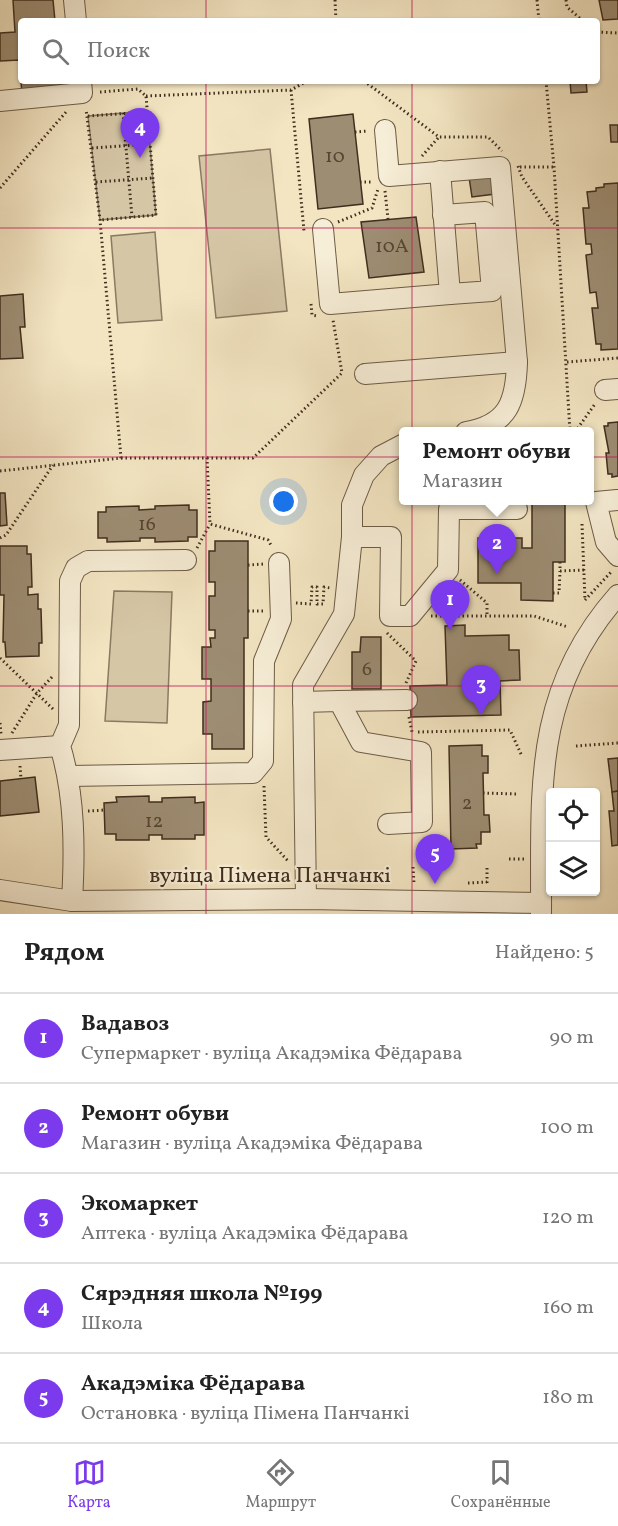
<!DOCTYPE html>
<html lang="ru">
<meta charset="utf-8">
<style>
:root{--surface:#fff;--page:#f6f6f6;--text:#222;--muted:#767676;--line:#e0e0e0;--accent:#7c3aed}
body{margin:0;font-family:Vollkorn,serif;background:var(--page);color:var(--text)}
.controls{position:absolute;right:18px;bottom:18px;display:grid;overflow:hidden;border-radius:6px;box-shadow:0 2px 4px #0004}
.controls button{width:54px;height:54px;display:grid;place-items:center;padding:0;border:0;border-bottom:2px solid var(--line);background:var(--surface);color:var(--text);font:30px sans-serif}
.you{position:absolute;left:284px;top:502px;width:21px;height:21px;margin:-15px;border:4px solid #fff;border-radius:50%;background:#1a73e8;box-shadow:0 0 0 9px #1a73e833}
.badge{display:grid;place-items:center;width:39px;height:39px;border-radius:50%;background:var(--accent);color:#fff;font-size:20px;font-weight:700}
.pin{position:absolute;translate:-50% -50px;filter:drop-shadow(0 2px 3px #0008)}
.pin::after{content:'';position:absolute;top:32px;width:21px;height:18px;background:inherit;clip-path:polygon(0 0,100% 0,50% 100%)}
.popup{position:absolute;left:399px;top:427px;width:195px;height:78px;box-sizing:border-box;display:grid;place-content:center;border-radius:6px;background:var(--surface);filter:drop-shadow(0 2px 4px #0005);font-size:20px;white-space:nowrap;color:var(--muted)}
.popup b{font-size:22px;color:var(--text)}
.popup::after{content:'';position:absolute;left:50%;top:100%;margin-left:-12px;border:12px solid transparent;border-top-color:var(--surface)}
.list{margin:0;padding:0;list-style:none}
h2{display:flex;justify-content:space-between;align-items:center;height:78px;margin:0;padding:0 24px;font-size:26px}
h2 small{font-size:20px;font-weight:400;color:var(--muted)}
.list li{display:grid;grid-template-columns:39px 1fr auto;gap:18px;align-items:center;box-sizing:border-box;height:90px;padding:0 24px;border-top:2px solid var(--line)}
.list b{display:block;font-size:22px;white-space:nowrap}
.list p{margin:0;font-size:20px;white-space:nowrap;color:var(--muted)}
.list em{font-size:20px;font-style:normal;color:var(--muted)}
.icon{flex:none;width:33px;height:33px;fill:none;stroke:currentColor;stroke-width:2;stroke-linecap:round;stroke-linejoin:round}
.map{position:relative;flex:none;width:618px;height:914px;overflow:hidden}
.search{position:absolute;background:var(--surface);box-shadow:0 2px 4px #0004;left:18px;right:18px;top:18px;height:66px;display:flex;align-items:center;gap:15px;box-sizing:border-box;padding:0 21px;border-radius:6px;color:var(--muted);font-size:22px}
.sheet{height:528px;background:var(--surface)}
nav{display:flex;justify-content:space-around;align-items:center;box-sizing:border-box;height:84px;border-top:2px solid var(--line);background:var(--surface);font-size:16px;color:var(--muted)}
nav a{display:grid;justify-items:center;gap:3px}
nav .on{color:var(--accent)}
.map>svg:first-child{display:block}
.green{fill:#d5c6a6;stroke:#8a7a62;stroke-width:1.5}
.building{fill:#9d8d73;stroke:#402e1e;stroke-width:1.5}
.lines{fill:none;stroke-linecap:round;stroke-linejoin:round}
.minor-casing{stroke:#6d5c47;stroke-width:22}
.path{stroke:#402e1e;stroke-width:3;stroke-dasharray:1.5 3;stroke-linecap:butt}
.minor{stroke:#f7eed7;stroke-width:20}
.grid{fill:none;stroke:#c2185b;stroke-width:1.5;stroke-opacity:0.55}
.labels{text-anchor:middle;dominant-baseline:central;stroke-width:4.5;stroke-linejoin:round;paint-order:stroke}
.number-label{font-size:20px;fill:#574633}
.street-label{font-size:22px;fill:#402e1e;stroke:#f7eed7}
</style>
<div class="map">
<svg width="618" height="914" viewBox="0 0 618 914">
<rect width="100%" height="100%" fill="#f3e5c2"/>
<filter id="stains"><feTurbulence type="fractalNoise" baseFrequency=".00333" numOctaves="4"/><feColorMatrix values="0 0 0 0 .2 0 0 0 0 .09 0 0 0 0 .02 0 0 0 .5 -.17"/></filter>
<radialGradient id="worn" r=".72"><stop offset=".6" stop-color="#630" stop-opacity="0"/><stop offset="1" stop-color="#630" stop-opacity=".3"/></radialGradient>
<g class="green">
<path d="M147,111L156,215L100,220L88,116Z"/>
<path d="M270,149L287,311L216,318L199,156Z"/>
<path d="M155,232L162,320L118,323L111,236Z"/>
<path d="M114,591L172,592L167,723L105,721Z"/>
</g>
<g class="building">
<path d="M13,0H53L55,21H21V81H60V90L22,93L19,60L0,61V33L15,32Z"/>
<path d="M599,0H618V19L603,20Z"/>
<path d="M570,81H586L587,92L571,93Z"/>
<path d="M353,114L363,204L318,209L309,119Z"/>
<path d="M610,125H618V142H611Z"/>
<path d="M493,174L495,194L472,197L469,177Z"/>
<path d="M618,183V349L601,350V344H596L592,308H598L596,292L590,293L586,255L592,254L591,244H586L583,208H589L587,192L596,191V188L604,187V184Z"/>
<path d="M416,217L424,272L369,278L361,222Z"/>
<path d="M23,294L25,327H20L23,358L0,359V296Z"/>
<path d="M618,422V476L612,477V474H608L606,453H609L604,426H608V423Z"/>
<path d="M0,493H5L7,525L0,526Z"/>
<path d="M532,500H565V562H553V601L521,600V583H478V538H522V548H532Z"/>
<path d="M189,505V510H197V537H188V541L155,542V538H140V541L107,542V538H98V512H106V507L139,506V510L155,509V506Z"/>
<path d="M215,541H248V638H244V749H212V734H203V702L211,701V679H202V647H211L210,638H215V630H209V596H215V582H209V551H215Z"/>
<path d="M0,546H27V554H31L32,587H28V595L38,594V609H41L42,643H39V656L6,657L5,642H3L4,595H0Z"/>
<path d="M465,625V636L509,635V650H519L520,680L500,681L501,715L411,717L410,686L447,685L445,626Z"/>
<path d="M361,637H381V689H352V652H360Z"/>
<path d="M482,745V756H488V773H483L484,815H489L490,832H481V844H476L477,848L451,849L449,746Z"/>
<path d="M618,758V791L612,792L608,759Z"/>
<path d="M35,777L39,812L0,816V781Z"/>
<path d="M618,791V845L612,846L609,811H614L612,792Z"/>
<path d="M149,796V802H162V798L195,797V803L204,802V835H195V839H162V835H149V840H116V834H105L104,803L117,802L116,797Z"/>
</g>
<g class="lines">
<defs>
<g id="minor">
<path d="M74,0L76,21"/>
<path d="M0,101L82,93L81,81"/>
<path d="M385,130L389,176L500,167L517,362C516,402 508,425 466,432"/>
<path d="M443,215L485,212L492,291L450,294"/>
<path d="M323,229L330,304L450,294L440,171"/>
<path d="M365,374L517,362"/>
<path d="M605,390L618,389"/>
<path d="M617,500L596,502L606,542L618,556"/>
<path d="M352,537H391L390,616H410L448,570L449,509H517"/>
<path d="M339,701L407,700"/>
<path d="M303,702L339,701L361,742L421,752L422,822L388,824"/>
<path d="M0,750L60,746"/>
<path d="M69,776L253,773L263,761L264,661L281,619L279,563"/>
<path d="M0,890L72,901L306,899L541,903"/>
<path d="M306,899L303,685L344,614L352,537V505L364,475L381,456L404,444"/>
<path d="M72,901C75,850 75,795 60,746L69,725L70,581L76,568L88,561L186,560"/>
<path d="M541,914C542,793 531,693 618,595"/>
</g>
</defs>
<use href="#minor" class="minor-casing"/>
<g class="path">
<path d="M335,0L336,21"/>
<path d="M537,0L539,21"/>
<path d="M566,0L567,7L583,21"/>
<path d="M597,32L618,33"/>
<path d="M364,81L439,137H488L502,151"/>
<path d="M546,81L554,167L570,432"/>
<path d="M291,90L304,231"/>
<path d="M100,92L138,89L146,96L156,215L100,220"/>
<path d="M146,96L291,90L307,81"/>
<path d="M123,113L132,217"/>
<path d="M88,116L146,112"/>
<path d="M355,132L368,131"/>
<path d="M92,148L150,144"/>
<path d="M422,156L439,137"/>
<path d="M518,166L522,177L556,226"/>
<path d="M520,167H554"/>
<path d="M96,182L153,178"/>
<path d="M360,182H373"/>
<path d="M0,188L66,112"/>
<path d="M385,191L388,219"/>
<path d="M338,222L372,208L378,189"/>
<path d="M311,304L312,315L318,316"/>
<path d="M567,362L618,358"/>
<path d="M575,432L595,404"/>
<path d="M121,458H207L210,524L268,540L272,547"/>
<path d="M207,458H253L342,373L333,320"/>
<path d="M0,471L121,458L100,220L86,109"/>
<path d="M582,524L585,600"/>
<path d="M0,538L6,535L53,465"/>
<path d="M197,548L210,524"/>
<path d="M560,562V571L584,570"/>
<path d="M248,565L264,564"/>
<path d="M460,580L487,603V616"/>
<path d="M553,593H559L560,571"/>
<path d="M585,600L612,571"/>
<path d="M296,603L311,604L312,587H317V604H323L324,587L330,588"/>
<path d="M248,611H264"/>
<path d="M431,616H534L568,627"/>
<path d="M387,633L416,661L406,683"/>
<path d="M0,658L53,709"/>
<path d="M409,717L412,732"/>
<path d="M0,723L1,734"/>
<path d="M418,732L510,730L521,754"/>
<path d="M12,733L37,693L52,677"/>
<path d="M576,746L618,743"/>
<path d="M20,766L21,779"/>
<path d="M264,786L266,837L288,861"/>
<path d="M483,793L516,794"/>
<path d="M88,811L105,810"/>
<path d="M509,859H525"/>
<path d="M413,867L414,884"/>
<path d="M487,868V884"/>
<path d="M468,883L487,882"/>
</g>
<use href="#minor" class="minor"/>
</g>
<path class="grid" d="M206,0V21M412,0V21M206,81V914M412,81V914M0,228H618M0,457H618M0,686H618"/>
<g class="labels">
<g class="number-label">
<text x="335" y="157">10</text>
<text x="392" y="247">10А</text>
<text x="147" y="525">16</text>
<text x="367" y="670">6</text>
<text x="467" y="804">2</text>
<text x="154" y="822">12</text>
</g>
<g class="street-label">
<text x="270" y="876">вуліца Пімена Панчанкі</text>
</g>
</g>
<rect width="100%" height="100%" filter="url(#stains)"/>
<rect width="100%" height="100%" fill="url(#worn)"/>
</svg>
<div class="controls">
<button><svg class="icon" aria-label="locate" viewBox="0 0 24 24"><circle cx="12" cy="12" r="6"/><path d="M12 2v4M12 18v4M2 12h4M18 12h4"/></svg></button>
<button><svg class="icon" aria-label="layers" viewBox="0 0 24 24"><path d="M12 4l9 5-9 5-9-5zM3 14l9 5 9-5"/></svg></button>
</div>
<div class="you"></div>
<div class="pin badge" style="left:450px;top:630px">1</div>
<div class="pin badge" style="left:497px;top:574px">2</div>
<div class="popup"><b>Ремонт обуви</b>Магазин</div>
<div class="pin badge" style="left:481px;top:715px">3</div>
<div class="pin badge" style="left:140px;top:158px">4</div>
<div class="pin badge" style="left:435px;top:884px">5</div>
<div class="search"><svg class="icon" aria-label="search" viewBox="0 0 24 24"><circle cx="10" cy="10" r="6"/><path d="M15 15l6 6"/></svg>Поиск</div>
</div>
<section class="sheet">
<h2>Рядом<small>Найдено: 5</small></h2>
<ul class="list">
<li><span class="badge">1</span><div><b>Вадавоз</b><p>Супермаркет · вуліца Акадэміка Фёдарава</p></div><em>90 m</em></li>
<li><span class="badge">2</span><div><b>Ремонт обуви</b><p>Магазин · вуліца Акадэміка Фёдарава</p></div><em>100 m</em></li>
<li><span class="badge">3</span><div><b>Экомаркет</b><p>Аптека · вуліца Акадэміка Фёдарава</p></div><em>120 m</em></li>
<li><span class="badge">4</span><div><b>Сярэдняя школа №199</b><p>Школа</p></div><em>160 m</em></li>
<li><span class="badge">5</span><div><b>Акадэміка Фёдарава</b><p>Остановка · вуліца Пімена Панчанкі</p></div><em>180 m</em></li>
</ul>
</section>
<nav>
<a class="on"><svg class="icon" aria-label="map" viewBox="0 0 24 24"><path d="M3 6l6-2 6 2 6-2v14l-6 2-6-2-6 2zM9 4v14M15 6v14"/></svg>Карта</a>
<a><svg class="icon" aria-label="directions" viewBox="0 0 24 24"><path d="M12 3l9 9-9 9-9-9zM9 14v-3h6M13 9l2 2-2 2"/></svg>Маршрут</a>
<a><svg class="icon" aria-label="saved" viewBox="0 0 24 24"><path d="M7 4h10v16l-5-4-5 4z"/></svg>Сохранённые</a>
</nav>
